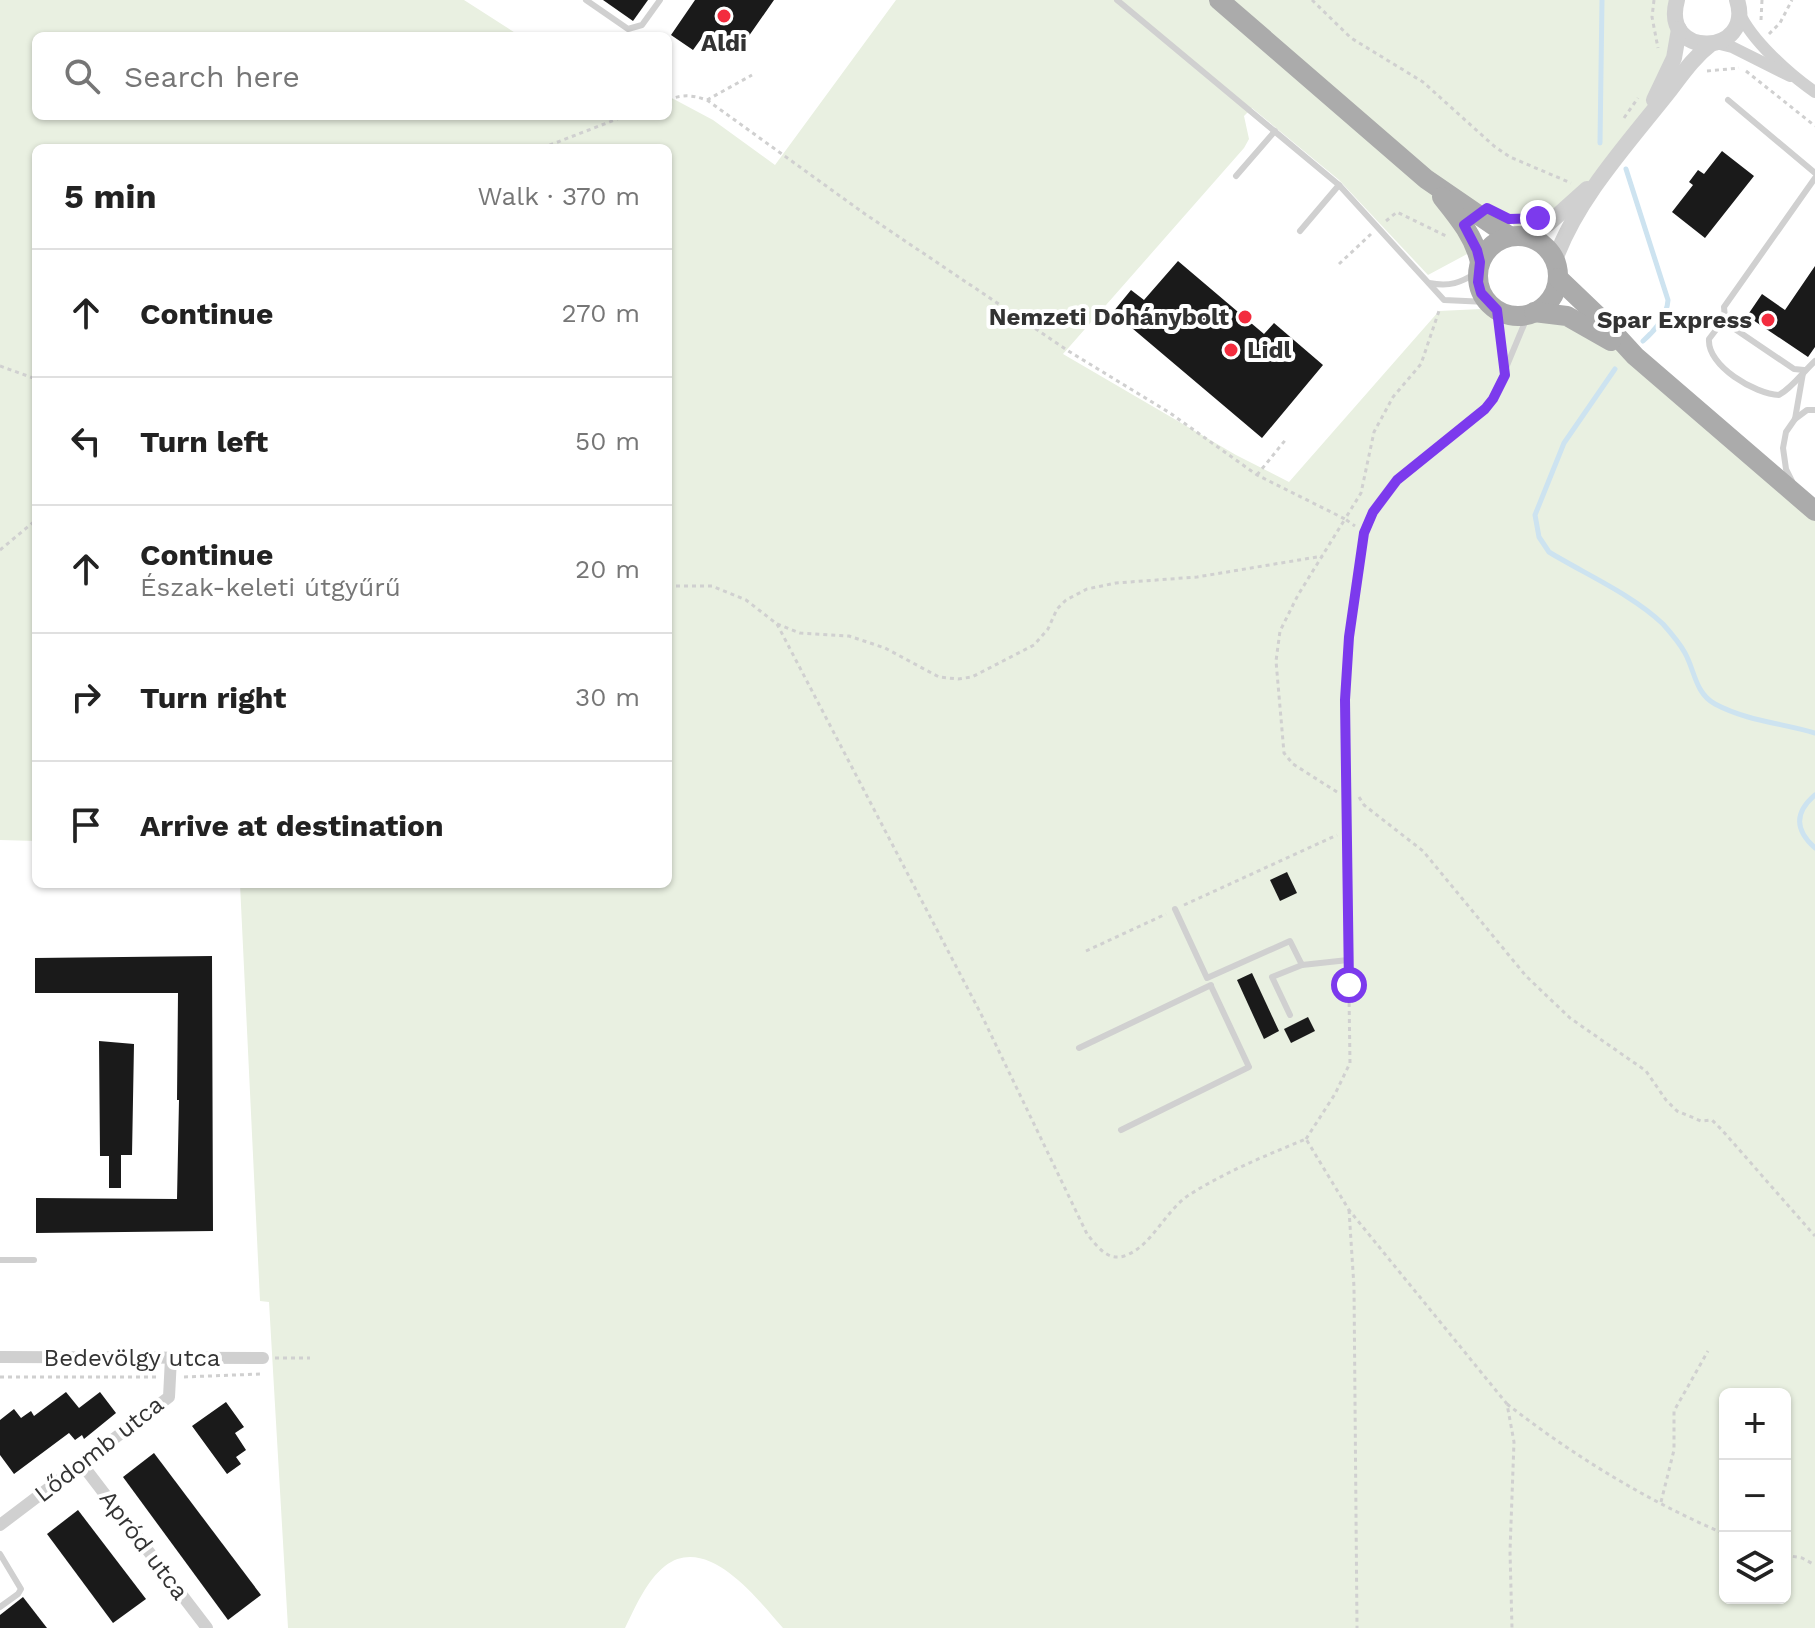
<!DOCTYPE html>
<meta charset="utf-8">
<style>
:root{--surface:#fff;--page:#f6f6f6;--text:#222;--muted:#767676;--line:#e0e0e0}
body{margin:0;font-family:"Work Sans",sans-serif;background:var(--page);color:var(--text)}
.controls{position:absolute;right:24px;bottom:24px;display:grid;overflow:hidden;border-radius:12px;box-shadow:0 2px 6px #0004}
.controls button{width:72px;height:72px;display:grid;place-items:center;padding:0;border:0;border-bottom:2px solid var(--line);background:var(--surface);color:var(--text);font:40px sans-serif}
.stop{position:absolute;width:24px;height:24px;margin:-18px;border:6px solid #7c3aed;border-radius:50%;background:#fff}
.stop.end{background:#7c3aed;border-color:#fff;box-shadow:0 2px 8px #0008}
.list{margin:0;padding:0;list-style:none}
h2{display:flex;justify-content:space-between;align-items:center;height:104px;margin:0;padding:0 32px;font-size:34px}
h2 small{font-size:26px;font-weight:400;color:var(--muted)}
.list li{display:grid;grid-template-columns:52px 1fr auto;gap:24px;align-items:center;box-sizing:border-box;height:128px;padding:0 32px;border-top:2px solid var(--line)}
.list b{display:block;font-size:30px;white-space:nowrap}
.list p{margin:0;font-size:26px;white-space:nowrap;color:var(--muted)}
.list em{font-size:26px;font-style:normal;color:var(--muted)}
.icon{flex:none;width:44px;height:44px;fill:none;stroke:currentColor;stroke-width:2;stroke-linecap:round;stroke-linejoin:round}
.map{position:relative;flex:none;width:1815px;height:1628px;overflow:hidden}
.search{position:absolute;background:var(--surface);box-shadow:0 2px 6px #0004;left:32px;top:32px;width:640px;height:88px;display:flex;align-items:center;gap:20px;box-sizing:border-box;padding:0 28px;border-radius:12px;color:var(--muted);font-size:30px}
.panel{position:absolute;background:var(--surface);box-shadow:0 2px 6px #0004;left:32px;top:144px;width:640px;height:744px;border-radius:12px}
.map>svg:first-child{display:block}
.green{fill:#e9f0e1;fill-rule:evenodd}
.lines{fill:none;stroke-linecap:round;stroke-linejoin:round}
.stream{stroke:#cde3f0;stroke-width:5}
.building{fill:#1a1a1a}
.path{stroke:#d0d0d0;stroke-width:3;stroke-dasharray:4 4;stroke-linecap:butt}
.service{stroke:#d0d0d0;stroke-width:6}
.minor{stroke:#d0d0d0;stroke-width:12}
.tertiary{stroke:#d0d0d0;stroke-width:16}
.primary{stroke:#ababab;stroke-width:20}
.route{stroke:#7c3aed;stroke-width:10}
.poi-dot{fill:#f32c3e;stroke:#fff;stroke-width:3}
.labels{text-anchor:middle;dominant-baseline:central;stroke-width:8;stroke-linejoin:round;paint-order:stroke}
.poi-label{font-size:24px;font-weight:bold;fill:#333;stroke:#fff;text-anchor:end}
.street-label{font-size:24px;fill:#333;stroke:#fff}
</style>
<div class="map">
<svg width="1815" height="1628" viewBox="0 0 1815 1628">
<rect width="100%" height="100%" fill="#fff"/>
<path class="green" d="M0,0H464L520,36H36V116H668V96L713,120L775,165L896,0H1672L1677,30L1647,112L1598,178L1520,235L1508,217L1485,203L1479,208L1469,253L1428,275L1339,180L1252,108L1244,116L1249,139L1244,148L1063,354L1236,455L1289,482L1439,311L1481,309L1517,321L1559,320L1632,357L1815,517V1628H783C758,1600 708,1533 665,1566C646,1581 635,1608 625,1628H288L269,1302L260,1301L240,884H668V148H36V841L0,840ZM1725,1394H1785V1598H1725Z"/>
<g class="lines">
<g class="stream">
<path d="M1600,143L1602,0"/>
<path d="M1626,169L1668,300C1667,317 1655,330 1643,341"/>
<path d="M1615,369L1564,443L1535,515L1539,537L1549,552C1585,574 1633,595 1663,624C1671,633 1679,642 1685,653C1695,671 1695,693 1715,704C1747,721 1781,723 1815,733"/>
<path d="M1815,795C1794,813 1795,830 1815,848"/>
</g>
</g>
<g class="building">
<path d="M603,0H648L633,21Z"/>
<path d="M695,0H774L737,53L706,32L693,50L671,35Z"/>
<path d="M1722,151L1754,176L1705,238L1672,212L1693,185L1689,182L1698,170L1704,174Z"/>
<path d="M1178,261L1264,334L1274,323L1323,365L1262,438L1113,312L1131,290L1144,300Z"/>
<path d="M1815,266V347L1808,357L1747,316L1762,294L1785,310Z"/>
<path d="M1287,872L1297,893L1280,901L1270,880Z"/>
<path d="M212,956L213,1231L36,1233V1198L177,1199L179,1100H177L178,993H35V958Z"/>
<path d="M1252,973L1279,1031L1264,1039L1237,980Z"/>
<path d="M1308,1017L1315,1031L1291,1043L1284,1029Z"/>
<path d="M99,1041L134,1044L132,1155H121V1188H109V1156H100Z"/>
<path d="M66,1392L79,1408L100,1392L116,1413L84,1439L82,1435L75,1440L69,1433L14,1474L0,1455V1420L14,1409L21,1418L31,1411L34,1416Z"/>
<path d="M226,1402L244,1427L235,1433L246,1450L236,1457L241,1464L227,1474L192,1426Z"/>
<path d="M154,1453L261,1595L228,1620L123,1477Z"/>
<path d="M78,1510L146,1599L113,1623L47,1534Z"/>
<path d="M23,1597L47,1628H0V1615Z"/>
</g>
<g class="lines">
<g class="path">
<path d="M1312,0L1351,38L1423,82L1494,146L1510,157L1571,183"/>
<path d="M1654,0L1652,17L1658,48"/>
<path d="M1761,20L1762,0"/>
<path d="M1769,34L1780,23L1792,0"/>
<path d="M1707,71L1739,68"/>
<path d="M1746,71L1815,126"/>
<path d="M668,100C683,94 692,95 707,100L865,214L1070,352L1170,413L1257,475L1345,519L1361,493L1374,432L1393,397L1421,364L1440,308"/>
<path d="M707,100L752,75"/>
<path d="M1624,118L1638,98"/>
<path d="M542,148L625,116"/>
<path d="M1386,221L1397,212L1446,236L1448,234"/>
<path d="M1339,264L1371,234"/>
<path d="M0,366L36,379"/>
<path d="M1257,475L1287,438"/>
<path d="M0,550L36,520"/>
<path d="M668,586H712L746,600L777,624L800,633L849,636L885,648L939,677L958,679L972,677L1034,645L1048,629L1057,609L1066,600L1087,589L1116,583L1197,577L1323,556"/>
<path d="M777,624L981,1014L1087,1234C1097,1246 1108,1263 1127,1255C1153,1244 1165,1211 1189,1195C1225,1172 1267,1155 1306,1139L1349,1210L1507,1404L1514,1442L1510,1551L1512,1628"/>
<path d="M1337,792L1293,764L1284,753L1276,661L1280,631L1298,595L1345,519L1355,526"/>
<path d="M1359,797L1364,805L1423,851L1526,976L1570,1018L1646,1071L1666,1100L1677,1111L1701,1121L1712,1120L1721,1129L1815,1236"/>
<path d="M1184,905L1337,835"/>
<path d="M1086,951L1166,914"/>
<path d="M1306,1139L1335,1094L1350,1063L1349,995"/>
<path d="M1349,1210L1354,1287L1357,1628"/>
<path d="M275,1358H310"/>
<path d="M0,1377H156"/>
<path d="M184,1377L260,1374"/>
<path d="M1507,1404C1574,1456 1647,1501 1725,1534"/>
<path d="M1661,1502L1674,1450V1411L1708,1351"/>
<path d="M1785,1555L1802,1558L1815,1565"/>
</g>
<g class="service">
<path d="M586,0L628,29L642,25L660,0"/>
<path d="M1117,0L1339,185L1444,300L1487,302"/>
<path d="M1728,100L1815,173"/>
<path d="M1236,176L1275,131"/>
<path d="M1300,231L1339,185"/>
<path d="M1429,283C1450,287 1460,283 1478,272"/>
<path d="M1497,310L1505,371"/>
<path d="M1725,318L1709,339C1707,366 1755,394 1779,395C1793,387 1803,372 1815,361"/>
<path d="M1804,370L1794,369L1729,325L1725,318L1724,307L1815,178"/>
<path d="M1795,419L1807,410H1815"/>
<path d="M1792,481L1786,469L1783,448L1786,432L1795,419L1803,373"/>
<path d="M1175,909L1207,978L1290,941L1302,965L1348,960"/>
<path d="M1349,985L1345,700L1349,637L1364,533L1373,512L1397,480L1475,418L1493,399L1528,315"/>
<path d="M1290,1015L1272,977L1302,965"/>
<path d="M1079,1048L1211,985"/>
<path d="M1121,1130L1249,1067L1211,986"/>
<path d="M0,1260H34"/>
<path d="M0,1554L21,1589L18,1594L0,1607"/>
</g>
<g class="minor">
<path d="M1739,12C1751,40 1790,75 1815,92"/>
<path d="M1716,43L1732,47L1790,76"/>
<path d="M0,1357L263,1358"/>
<path d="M81,1463L207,1628"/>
<path d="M0,1525L169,1397L171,1358"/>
</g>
<g class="tertiary">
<path d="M1677,0C1660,60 1755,56 1737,0"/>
<path d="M1654,100L1674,58L1679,29"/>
<path d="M1520,235L1548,224L1587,189"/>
<path d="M1555,260C1577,198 1630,141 1670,90C1683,73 1694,57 1711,44"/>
</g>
<g class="primary">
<path d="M1219,0L1426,179L1509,236"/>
<path d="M1442,197C1458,217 1474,236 1480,262"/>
<circle cx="1518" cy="276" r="40"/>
<path d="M1558,278L1603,321L1635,356L1815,511"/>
<path d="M1534,312L1567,316L1611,341"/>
</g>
</g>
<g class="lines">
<path class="route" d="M1349,985L1345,700L1349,637L1364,533L1373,512L1397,480L1485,409L1493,399L1505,375L1497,310L1481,293L1478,282L1480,262L1477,250L1464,225L1487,208L1509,219L1538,218"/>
</g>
<g class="poi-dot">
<circle cx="724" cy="16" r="8"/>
<circle cx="1245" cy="317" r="8"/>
<circle cx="1768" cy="320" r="8"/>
<circle cx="1231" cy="350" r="8"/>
</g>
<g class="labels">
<g class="poi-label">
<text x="724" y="43" text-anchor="middle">Aldi</text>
<text x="1229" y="317">Nemzeti Dohánybolt</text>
<text x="1752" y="320">Spar Express</text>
<text x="1247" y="350" text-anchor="start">Lidl</text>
</g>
<g class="street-label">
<text x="132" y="1358">Bedevölgy utca</text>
<text transform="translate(99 1449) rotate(-38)">Lődomb utca</text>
<text transform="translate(144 1545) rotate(53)">Apród utca</text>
</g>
</g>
</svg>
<div class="controls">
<button>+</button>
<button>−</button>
<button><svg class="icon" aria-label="layers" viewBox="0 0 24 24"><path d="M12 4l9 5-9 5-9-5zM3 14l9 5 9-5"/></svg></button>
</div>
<div class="stop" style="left:1349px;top:985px"></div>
<div class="stop end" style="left:1538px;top:218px"></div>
<div class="search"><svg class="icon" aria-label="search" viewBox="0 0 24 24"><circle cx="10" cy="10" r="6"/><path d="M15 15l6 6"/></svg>Search here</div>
<section class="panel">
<h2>5 min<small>Walk · 370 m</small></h2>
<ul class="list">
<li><svg class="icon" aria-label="ahead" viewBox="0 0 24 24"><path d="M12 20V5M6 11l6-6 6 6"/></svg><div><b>Continue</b></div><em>270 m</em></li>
<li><svg class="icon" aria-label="left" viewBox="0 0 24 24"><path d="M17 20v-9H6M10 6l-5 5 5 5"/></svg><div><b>Turn left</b></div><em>50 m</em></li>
<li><svg class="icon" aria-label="ahead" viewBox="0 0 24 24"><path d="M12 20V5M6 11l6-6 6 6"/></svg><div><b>Continue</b><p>Észak-keleti útgyűrű</p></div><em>20 m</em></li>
<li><svg class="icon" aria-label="right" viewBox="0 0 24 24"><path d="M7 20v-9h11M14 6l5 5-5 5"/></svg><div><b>Turn right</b></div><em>30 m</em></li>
<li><svg class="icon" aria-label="arrive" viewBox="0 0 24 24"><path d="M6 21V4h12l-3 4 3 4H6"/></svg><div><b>Arrive at destination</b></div></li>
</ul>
</section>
</div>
